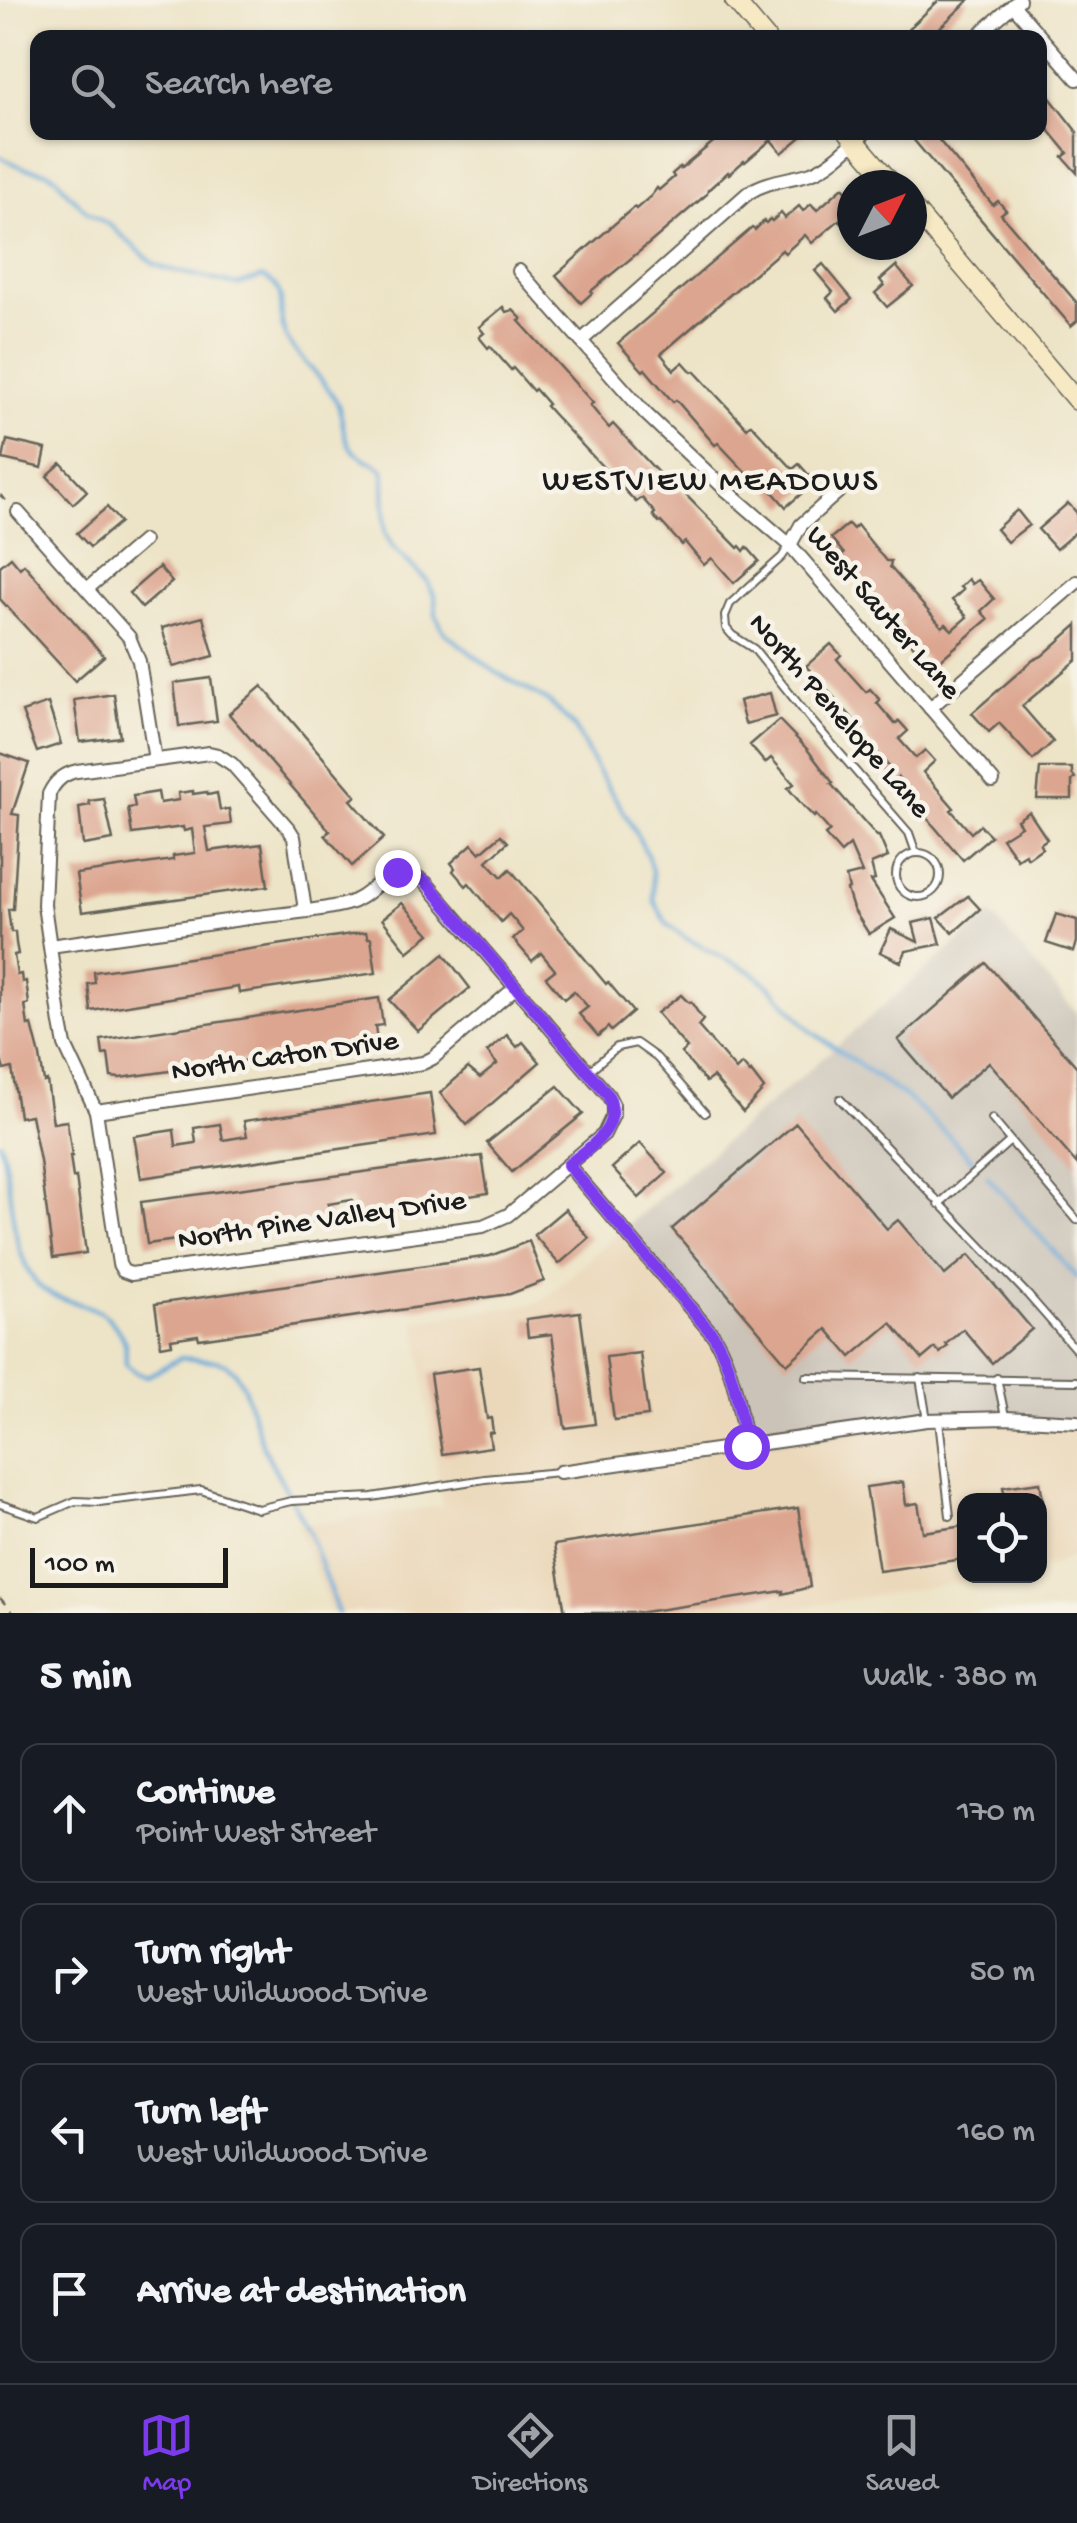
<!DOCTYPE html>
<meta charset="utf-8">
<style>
:root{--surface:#171b24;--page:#20242c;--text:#f1f3f6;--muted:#9ea1a6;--line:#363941;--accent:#7c3aed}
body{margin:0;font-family:"Gochi Hand",sans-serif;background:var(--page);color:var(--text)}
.controls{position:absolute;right:30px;bottom:30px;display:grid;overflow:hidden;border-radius:20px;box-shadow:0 2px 8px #0004}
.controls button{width:90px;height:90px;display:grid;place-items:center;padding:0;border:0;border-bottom:2px solid var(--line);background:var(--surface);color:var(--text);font:50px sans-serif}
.compass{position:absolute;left:837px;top:170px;width:90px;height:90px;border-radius:50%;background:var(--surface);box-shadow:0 2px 8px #0004;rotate:48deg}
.scale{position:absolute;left:30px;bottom:25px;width:198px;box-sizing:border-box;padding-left:10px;border:5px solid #1c1c1c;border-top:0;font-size:28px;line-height:35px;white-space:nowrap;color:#1c1c1c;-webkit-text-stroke:8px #f7f3e8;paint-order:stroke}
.stop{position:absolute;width:30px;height:30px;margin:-22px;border:8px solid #7c3aed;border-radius:50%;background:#fff}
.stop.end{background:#7c3aed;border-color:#fff;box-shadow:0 2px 10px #0008}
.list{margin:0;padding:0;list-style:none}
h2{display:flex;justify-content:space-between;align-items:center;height:130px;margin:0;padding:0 40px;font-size:42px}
h2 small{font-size:32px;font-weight:400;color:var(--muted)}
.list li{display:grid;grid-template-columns:65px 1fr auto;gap:30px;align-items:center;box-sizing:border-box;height:140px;margin:0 20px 20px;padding:0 20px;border:2px solid var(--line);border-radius:20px}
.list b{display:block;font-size:38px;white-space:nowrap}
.list p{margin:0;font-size:32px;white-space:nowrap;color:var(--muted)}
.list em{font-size:32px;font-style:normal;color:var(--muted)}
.icon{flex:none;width:55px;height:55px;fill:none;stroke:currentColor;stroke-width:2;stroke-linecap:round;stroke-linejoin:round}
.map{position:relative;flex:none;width:1077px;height:1613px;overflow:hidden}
.search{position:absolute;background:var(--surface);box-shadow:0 2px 8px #0004;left:30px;right:30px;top:30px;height:110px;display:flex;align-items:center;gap:25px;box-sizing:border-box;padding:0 35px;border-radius:20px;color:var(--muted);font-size:38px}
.sheet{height:770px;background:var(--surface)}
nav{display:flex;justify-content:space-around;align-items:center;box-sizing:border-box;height:140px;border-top:2px solid var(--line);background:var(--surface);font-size:28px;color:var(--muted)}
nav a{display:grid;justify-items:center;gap:5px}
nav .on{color:var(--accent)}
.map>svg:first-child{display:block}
.built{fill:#ebd8ba}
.industrial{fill:#cbc3b8}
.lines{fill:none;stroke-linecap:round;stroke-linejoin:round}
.stream{stroke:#63a7d8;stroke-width:4}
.building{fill:#dca58f}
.lane-casing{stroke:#656258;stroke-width:10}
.street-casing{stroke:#656258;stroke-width:16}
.secondary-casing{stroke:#656258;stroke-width:21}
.path{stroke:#656258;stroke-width:2.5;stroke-dasharray:8 8;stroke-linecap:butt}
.lane{stroke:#fff;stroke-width:6}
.street{stroke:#fff;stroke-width:12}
.secondary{stroke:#f7e9c3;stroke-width:18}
.route{stroke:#7c3aed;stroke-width:12}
.labels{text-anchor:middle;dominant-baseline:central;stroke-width:9;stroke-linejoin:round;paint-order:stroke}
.street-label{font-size:30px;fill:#1c1c1c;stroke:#f7f3e8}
.neighbourhood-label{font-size:32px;letter-spacing:2.5px;fill:#1c1c1c;stroke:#f7f3e8}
</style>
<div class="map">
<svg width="1077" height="1613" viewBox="0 0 1077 1613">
<rect width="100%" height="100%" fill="#f7f3e8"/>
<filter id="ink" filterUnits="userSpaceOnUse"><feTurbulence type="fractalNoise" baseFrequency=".01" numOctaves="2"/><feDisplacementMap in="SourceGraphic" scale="20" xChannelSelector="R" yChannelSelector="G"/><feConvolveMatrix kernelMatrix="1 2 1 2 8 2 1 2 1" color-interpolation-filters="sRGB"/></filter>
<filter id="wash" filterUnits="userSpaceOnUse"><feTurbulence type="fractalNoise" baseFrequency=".0048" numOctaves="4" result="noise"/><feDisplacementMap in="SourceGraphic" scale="40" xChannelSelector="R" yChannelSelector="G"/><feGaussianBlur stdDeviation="2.25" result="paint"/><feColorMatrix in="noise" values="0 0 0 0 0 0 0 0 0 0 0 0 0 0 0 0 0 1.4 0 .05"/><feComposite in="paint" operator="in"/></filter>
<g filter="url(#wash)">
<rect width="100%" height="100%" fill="#ede4c7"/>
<path class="built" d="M623,1229L927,1420L1077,1422V1556L1040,1569V1500H964V1576H1005L759,1613H331L297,1526L442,1506L416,1321L540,1303Z"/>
<path class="industrial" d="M991,914L1077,1014V1422L966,1418L746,1446L726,1356L623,1229Z"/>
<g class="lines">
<g class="stream">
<path d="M0,157L24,168L47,172L56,177L69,194L89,213L111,226L154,264L163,268L237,285L262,277C293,290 274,312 286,337C299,362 327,379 338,405C344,420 341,436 352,449C360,459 375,461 384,471L385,533L392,546L427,581L435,597L436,615L444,632L494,671L548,701L575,728L597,770L628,818L647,854L652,871L654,901L667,924L687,939L752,972L774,990L811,1031L908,1099L949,1136L973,1161"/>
<path d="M0,1142C14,1186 7,1236 32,1277C49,1305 83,1298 106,1316C113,1322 120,1333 124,1341C127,1347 125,1356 126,1364L137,1373L148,1376L180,1358L218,1361L226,1364L236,1373L244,1387L263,1447L309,1532L338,1613"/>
<path d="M987,1176L1077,1278"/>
</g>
</g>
<g id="blocks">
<g class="building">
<path d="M939,0H969L929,38H899Z"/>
<path d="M1040,85L1077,132V173L1063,157L1068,153L1040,119Z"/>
<path d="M725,132H807L782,153L771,140L745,162L744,161L729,174L728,172L708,190L707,194L651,242L591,291L592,293L581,303L556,275L634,207L636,209L651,196L657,188L659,190L674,177L672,174L680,167L681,169Z"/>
<path d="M907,132H932L993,205L998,201L1006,210L1001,214L1077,303V321L1071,326Z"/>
<path d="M843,187L852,198V236L839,220L812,243L805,235L785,253L782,250L661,354L674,370L683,362L692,372L694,371L747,428L751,424L793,469L799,464L815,482L786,507L765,483L758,485L718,443L715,445L676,400L673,402L645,369L643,371L618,343L752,228L755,230L764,221L766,223L770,219L772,221L781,213L785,218L799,206L803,211L811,204L817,210Z"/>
<path d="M823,264L852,299L838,311L827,298L833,292L815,271Z"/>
<path d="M896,266L913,286L887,307L875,293L884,285L880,280Z"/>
<path d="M503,307L506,312L513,310L522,319L519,321L593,403L590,405L609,428L613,424L676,492L680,489L738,548L740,546L744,551L747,547L759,561L734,583L712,558L704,565L685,542L682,545L661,522L659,523L653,515L655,513L642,498L636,502L553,414L546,406L548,404L535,389L533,391L513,368L511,370L490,346L488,348L479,337L484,333L479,327Z"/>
<path d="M7,440L46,449L42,468L3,459Z"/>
<path d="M61,463L87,491L73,504L47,476Z"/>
<path d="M1068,503L1077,513V531L1056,549L1038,529Z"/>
<path d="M107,507L120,522L90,547L77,533Z"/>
<path d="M1017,510L1029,525L1007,542L996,529Z"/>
<path d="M848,524L853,529L857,525L886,561H891L890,567L942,627L946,624L952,630L967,617L952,600L963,590L960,587L968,579L972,584L978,580L994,599L981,611L988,619L932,667L899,629L903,625L880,599L876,603L867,592L869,591L838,558L844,554L831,538Z"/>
<path d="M11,557L20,568L24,564L104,656L75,681L0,599V566Z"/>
<path d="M159,567L172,582L142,608L129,593Z"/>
<path d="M203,617L214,656L173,667L162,628Z"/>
<path d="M1077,625V660L1022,706L1053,742L1033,760L999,723L989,732L972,713L1033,660L1042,656Z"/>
<path d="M831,644L841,655L837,659L848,672L866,692L870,689L880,700L877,703L895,724L899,721L908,731L899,739L916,758L925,750L935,761L923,772L954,808L951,810L971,833L980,825L991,836L963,860L909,797L913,794L898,777L894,781L885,771L889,767L860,731L862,729L806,666Z"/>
<path d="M211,678L217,721L179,726L174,683Z"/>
<path d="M262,686L356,796L351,800L384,838L352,866L325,835L330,831L229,714Z"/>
<path d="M770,693L776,716L745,724L739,701Z"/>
<path d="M114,694L120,737L80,742L74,700Z"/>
<path d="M48,703L61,744L37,752L22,712Z"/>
<path d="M779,720L807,749L833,783L831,784L877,836H879L888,857L871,864L875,880L871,881L895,918L869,934L853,909L847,890L849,889L846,877L862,873L850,845L841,853L825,835L830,831L816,815L814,817L804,807L788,788L794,784L771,758L765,763L750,745Z"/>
<path d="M0,753L29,763L12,814L19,815L13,909H8L11,932H15L16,943L18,954L14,955L17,975L21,974L22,982L26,981L29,1004L25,1005L28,1026L32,1025L40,1056L44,1082L47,1081L53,1123L67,1121L72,1156H70L73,1178L76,1177L86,1253L53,1258L40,1161L31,1115L19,1117L12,1068L4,1070L0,1056Z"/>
<path d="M1040,768H1072V774L1075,778L1072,781V799H1037Z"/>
<path d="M193,791V794L207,792L208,795L217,793L220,810L229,809L231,824L205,827L209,851L262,844L268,886L82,912L76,874L173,860V856L195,853L192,829L184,831L183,827L132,834L128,808L135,807L133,796L158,792L160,803L179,800L178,793Z"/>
<path d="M104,799L113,840L83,845L79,807L90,805L89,801Z"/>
<path d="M1029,812L1047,839L1040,844L1042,848L1028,858L1025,854L1017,859L1002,838L1021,826L1017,820Z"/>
<path d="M501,835L508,842L487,861L502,877L510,869L606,984L608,982L633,1012L611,1031L608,1027L598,1036L579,1014L588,1007L574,991L564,999L546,977L555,970L541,953L532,961L513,939L523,931L509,914L501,922L469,883L466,886L453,871L455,868L451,863L472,844L480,853Z"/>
<path d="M968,896L980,909L953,933L939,918Z"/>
<path d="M402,903L430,934L408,952L382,919Z"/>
<path d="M1056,914L1077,920V942L1074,952L1046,943Z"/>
<path d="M934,918L941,944L906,951L901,962L880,952L891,929L918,942L913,923Z"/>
<path d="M366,932L368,938H371L376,973L239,993L238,987L91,1011L88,984L95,983L94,972Z"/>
<path d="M444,954L470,988L418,1031L389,1000Z"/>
<path d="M986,963L1077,1067V1164L989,1062L948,1098L898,1040Z"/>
<path d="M681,995L689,1003L691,1002L703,1020L698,1026L736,1070L742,1064L750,1073L751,1072L764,1089L743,1112L713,1077L706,1082L681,1053L687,1048L657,1013Z"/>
<path d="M379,998L383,1025L375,1026L377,1042L120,1078L111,1077L108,1054L103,1055L101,1040Z"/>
<path d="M507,1035L517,1047L523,1042L540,1062L467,1125L440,1093L468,1068L480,1078L497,1064L487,1052Z"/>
<path d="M558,1086L583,1114L512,1172L487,1143Z"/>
<path d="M430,1093L436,1135L141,1178L134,1136L174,1130L176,1146L196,1143L194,1128L220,1124L223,1140L247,1136L244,1121Z"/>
<path d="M796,1123L887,1229L898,1220L945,1275L969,1255L1032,1329L992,1363L963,1329L946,1344L948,1346L940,1353L935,1348L922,1359L891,1323L851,1357L827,1329L787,1364L672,1229Z"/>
<path d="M640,1143L667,1173L639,1198L612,1168Z"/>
<path d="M482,1156L488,1193L354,1215L352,1200L328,1204L330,1219L147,1244L141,1202Z"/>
<path d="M565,1209L589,1238L559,1264L534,1235Z"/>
<path d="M529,1241L544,1281L510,1294L199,1339L198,1335L171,1339L172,1344L161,1346L155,1304L490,1256Z"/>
<path d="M580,1312L595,1424L565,1428L552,1334L528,1337L526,1319Z"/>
<path d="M640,1353L648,1416L614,1420L606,1357Z"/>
<path d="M479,1367L487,1419L491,1418L493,1432L489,1433L491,1447L442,1454L430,1374Z"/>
<path d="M903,1482L906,1505L918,1503L923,1532L964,1526V1559L879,1571L866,1487Z"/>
<path d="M1040,1482L1043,1500H1006L1003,1487Z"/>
<path d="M798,1508L810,1587L783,1594V1591L637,1613H565L554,1545Z"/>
</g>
</g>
</g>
<g filter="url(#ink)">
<use href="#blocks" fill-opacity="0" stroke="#656258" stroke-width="2.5"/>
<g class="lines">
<defs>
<g id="lane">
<path d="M790,545L782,557L730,604L725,616L726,628L732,635L754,649L812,721L909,833L916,853"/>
<circle cx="918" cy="875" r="22"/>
<path d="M589,1071L617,1047L636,1043L657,1058L705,1113"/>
<path d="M840,1099L1028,1295L1077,1351"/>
<path d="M992,1119L1077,1220"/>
<path d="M939,1204L1009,1142"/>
<path d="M806,1377L1077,1381"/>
<path d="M920,1378L927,1420"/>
<path d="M997,1378L1005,1416"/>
<path d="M939,1421L950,1516"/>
<path d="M0,1504L38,1517L75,1501L99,1502L201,1490L258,1509L291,1501L372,1497L485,1479L559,1472"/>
</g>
<g id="street">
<path d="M1013,5L1077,79"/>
<path d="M975,38L1019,0"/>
<path d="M519,271L646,414L725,489L790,545L993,781"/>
<path d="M581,341L748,193C768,180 789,180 811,173C832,165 848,147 865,132"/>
<path d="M18,512L129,637L139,661L155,760"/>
<path d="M790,545L801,525L847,484"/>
<path d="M87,589L143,541"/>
<path d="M930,708L1077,582"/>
<path d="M50,946C116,937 182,927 248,918C280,914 315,912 346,904C378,896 388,854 426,883L608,1095L613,1105V1115L604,1134L508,1215L483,1226L131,1274L123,1271L119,1264L96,1111L65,1045L61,1024L44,905L49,794C55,781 63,774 77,771L209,753L218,755L232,764L289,829L294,837L305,910"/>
<path d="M96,1111L423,1063L433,1058L515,988"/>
<path d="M568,1165L714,1336C734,1370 739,1407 746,1446"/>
<path d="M560,1472L927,1420L1006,1418L1077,1422"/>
</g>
<g id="secondary">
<path d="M734,0L766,38"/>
<path d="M848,132L893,185"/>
<path d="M912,207L1077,401"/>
</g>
</defs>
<use href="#lane" class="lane-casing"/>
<use href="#street" class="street-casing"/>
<use href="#secondary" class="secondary-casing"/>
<g class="path">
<path d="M0,495L10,504"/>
<path d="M0,1598L13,1613"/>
</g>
<use href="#lane" class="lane"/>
<use href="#street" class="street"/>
<use href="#secondary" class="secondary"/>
</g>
</g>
<g class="lines" filter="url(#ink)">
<path class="route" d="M397,872H408L426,882L608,1095C623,1128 591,1146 568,1165L714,1336C734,1370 739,1407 746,1446"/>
</g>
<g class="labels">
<g class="street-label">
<text transform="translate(882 614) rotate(49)">West Sauter Lane</text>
<text transform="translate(838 717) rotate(49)">North Penelope Lane</text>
<text transform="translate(285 1058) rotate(-8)">North Caton Drive</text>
<text transform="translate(322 1222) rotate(-8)">North Pine Valley Drive</text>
</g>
<g class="neighbourhood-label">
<text x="711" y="483">WESTVIEW MEADOWS</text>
</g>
</g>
</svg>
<div class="controls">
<button><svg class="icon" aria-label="locate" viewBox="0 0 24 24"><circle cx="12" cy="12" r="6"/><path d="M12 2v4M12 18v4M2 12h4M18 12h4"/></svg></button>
</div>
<svg class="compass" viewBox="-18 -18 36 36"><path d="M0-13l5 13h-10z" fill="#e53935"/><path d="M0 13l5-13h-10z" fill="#9ea1a6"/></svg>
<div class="scale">100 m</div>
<div class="stop" style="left:746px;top:1446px"></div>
<div class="stop end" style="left:397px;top:872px"></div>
<div class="search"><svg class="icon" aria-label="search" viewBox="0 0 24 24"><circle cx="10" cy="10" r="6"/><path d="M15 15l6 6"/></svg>Search here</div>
</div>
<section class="sheet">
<h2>5 min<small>Walk · 380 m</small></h2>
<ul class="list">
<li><svg class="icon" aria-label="ahead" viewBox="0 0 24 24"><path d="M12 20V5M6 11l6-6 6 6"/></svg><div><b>Continue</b><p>Point West Street</p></div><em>170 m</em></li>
<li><svg class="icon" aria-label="right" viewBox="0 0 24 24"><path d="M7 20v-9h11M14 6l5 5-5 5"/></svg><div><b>Turn right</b><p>West Wildwood Drive</p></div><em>50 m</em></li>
<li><svg class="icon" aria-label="left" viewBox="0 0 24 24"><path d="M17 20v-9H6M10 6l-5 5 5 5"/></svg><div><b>Turn left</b><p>West Wildwood Drive</p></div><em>160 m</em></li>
<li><svg class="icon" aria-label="arrive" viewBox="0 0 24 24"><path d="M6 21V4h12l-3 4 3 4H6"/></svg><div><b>Arrive at destination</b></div></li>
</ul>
</section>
<nav>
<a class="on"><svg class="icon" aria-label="map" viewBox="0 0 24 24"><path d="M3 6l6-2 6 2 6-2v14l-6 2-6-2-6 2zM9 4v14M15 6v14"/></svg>Map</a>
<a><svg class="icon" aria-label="directions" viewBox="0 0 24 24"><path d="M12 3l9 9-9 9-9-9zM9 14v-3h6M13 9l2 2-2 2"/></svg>Directions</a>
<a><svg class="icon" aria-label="saved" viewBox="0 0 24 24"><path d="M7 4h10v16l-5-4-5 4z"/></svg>Saved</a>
</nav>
